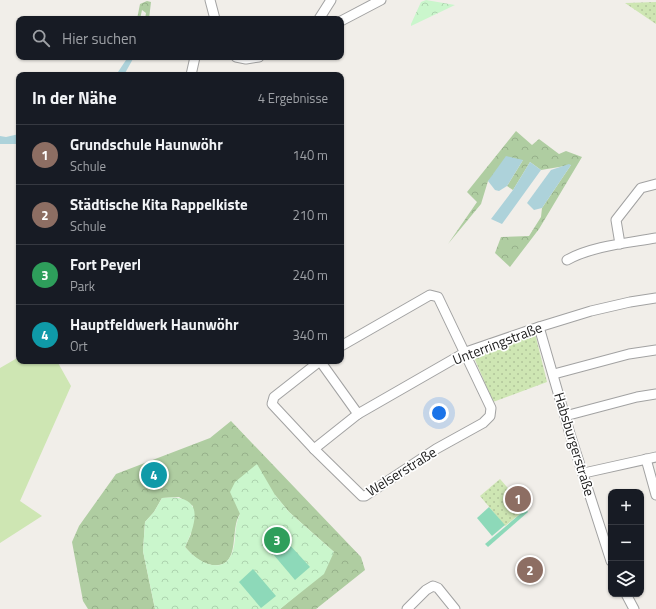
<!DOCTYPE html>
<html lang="de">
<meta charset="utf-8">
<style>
:root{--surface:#171b24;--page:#242831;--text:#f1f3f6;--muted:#9ea1a6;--line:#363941;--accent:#dc8d91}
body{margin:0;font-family:"Titillium Web",sans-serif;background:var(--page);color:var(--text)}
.controls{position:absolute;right:12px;bottom:12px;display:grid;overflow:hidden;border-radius:8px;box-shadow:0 1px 3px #0004}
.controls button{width:36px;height:36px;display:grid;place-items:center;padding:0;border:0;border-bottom:1px solid var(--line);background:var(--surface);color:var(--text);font:20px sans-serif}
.you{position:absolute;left:439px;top:413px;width:14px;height:14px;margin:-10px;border:3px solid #fff;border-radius:50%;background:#1a73e8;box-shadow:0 0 0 6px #1a73e833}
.badge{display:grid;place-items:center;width:26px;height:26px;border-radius:50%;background:var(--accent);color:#fff;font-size:13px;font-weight:700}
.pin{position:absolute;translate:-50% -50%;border:2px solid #fff;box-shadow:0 1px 4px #0006}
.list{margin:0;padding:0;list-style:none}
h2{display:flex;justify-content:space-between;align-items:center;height:52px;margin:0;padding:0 16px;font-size:17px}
h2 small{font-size:13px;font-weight:400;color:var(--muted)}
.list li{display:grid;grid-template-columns:26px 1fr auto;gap:12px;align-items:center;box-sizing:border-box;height:60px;padding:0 16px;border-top:1px solid var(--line)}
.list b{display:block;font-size:15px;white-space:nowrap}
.list p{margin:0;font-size:13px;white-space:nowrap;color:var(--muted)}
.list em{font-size:13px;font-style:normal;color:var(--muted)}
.icon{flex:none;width:22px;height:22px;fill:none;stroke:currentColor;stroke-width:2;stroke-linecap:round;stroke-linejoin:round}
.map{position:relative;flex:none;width:656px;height:609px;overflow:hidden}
.search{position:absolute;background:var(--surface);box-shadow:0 1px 3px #0004;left:16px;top:16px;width:328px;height:44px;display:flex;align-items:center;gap:10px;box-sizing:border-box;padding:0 14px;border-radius:8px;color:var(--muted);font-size:15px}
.panel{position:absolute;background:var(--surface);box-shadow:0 1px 3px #0004;left:16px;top:72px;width:328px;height:292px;border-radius:8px}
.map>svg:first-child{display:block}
.grass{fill:url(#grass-dots)}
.forest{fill:url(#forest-crowns)}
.park{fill:url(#park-crowns)}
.garden{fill:#cee6b3}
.pitch{fill:#8dd9b9}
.water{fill:#add2da}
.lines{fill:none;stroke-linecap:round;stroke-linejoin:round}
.minor-casing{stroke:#a2a2a2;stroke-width:11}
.minor{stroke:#fff;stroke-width:9}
.labels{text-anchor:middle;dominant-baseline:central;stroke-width:3.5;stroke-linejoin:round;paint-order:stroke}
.street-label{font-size:14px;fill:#212121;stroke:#fff}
</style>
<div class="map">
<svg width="656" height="609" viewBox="0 0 656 609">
<defs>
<pattern id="grass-dots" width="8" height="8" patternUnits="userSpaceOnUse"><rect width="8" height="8" fill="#cee6b3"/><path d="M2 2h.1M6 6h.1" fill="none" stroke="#b1c59a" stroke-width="1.8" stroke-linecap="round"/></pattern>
<pattern id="forest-crowns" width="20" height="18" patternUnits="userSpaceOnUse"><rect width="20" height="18" fill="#afcda1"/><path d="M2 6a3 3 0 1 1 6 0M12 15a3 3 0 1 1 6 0" fill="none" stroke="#96b08a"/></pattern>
<pattern id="park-crowns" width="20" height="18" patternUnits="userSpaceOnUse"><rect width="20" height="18" fill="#caf6cc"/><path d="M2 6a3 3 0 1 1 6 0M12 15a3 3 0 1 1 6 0" fill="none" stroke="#add3af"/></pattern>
</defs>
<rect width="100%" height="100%" fill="#f1eee9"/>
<g class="grass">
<path d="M656,2V24L625,3Z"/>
<path d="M535,333L547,382L493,402L473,355Z"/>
<path d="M500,479L526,509L505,526L480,496Z"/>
</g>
<g class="forest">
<path d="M147,1L151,2L149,19H145L146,13L142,10L140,19H137L140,4Z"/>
<path d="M516,131L532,145L539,139L559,154L566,151L582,157L539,229L510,267L495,253L501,237L529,236L541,217L542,208L571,165L541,170L530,162L513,190L507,186L523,160L488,181L481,204L448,244L477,202L467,192Z"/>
<path d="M231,421L361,557L365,570L316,609H280L298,594L334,552L289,512L275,495C267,500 245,508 240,514C229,529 242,569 212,565C200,563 193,556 185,547L191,534L193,506L179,497L162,498L154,512L145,522L143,551L155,609H88L83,601L72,542L79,526L116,474L210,438Z"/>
</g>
<g class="park">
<path d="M426,0L455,5L411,26V24L421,2Z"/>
<path d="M257,464L275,495L289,512L334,552L324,574L280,609H155L143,551L145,522L154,512L162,498C204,493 198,520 185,547C197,562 225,578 233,550C237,537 233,529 240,514L230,492L235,482Z"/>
</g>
<path class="garden" d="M19,357V361H57L71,386L20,501L42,516L0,543V368Z"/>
<g class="pitch">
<path d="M489,507L505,525L492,536L477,518Z"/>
<path d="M526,509L528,512L488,547L485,544Z"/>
<path d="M287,542L310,567L295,580L273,554Z"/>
<path d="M253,569L276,596L261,608L239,582Z"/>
</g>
<g class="water">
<path d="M128,57H134L124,75H116Z"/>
<path d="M19,134V144H0V136L6,137Z"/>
<path d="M506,156L523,160L507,186L499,191L495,190L488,181Z"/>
<path d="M530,162L541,170L502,224L491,219L513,190Z"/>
<path d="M569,164L571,165L542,208L534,210L527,203L551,170Z"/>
</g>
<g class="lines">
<defs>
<g id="minor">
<path d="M210,0L215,19"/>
<path d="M319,19L331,0"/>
<path d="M341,21L381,0"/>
<path d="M236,57L246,59L259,57"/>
<path d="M191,75L195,57"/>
<path d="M620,244L616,220L641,188L656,184"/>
<path d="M567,260C592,246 628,243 656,238"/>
<path d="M539,327L570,434L611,561"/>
<path d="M320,361L274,397L272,404L314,449L362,496H365L436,449L483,423L490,416L491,408L438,297L430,295L341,346"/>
<path d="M320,361L358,414"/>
<path d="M554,374L629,354L656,350"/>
<path d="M565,416L637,397L656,394"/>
<path d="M314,449L358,414L466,352L539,327L591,311L630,302L656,298"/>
<path d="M646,459L656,495"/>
<path d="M584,473L656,457"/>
<path d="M626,594L634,609"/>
<path d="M407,609L426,590L433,586L438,588L455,609"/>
</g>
</defs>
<use href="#minor" class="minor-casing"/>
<use href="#minor" class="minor"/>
</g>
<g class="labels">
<g class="street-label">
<text transform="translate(497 343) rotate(-21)">Unterringstraße</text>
<text transform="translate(575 444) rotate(73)">Habsburgerstraße</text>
<text transform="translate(401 471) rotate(-32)">Welserstraße</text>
</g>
</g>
</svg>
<div class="controls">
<button>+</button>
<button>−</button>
<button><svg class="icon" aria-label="layers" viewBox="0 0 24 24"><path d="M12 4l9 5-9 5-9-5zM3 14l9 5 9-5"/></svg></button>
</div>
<div class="you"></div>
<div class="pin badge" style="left:518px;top:499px;background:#8d6e63">1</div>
<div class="pin badge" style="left:530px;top:570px;background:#8d6e63">2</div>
<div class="pin badge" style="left:277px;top:540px;background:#2e9e5b">3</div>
<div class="pin badge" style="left:154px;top:475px;background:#0f9aa8">4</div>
<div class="search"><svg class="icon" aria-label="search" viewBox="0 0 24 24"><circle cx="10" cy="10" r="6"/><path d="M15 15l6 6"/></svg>Hier suchen</div>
<section class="panel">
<h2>In der Nähe<small>4 Ergebnisse</small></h2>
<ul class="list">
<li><span class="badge" style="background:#8d6e63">1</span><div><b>Grundschule Haunwöhr</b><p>Schule</p></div><em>140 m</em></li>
<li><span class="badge" style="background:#8d6e63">2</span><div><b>Städtische Kita Rappelkiste</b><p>Schule</p></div><em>210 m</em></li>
<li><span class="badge" style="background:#2e9e5b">3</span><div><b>Fort Peyerl</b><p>Park</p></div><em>240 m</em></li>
<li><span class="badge" style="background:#0f9aa8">4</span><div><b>Hauptfeldwerk Haunwöhr</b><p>Ort</p></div><em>340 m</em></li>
</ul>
</section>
</div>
